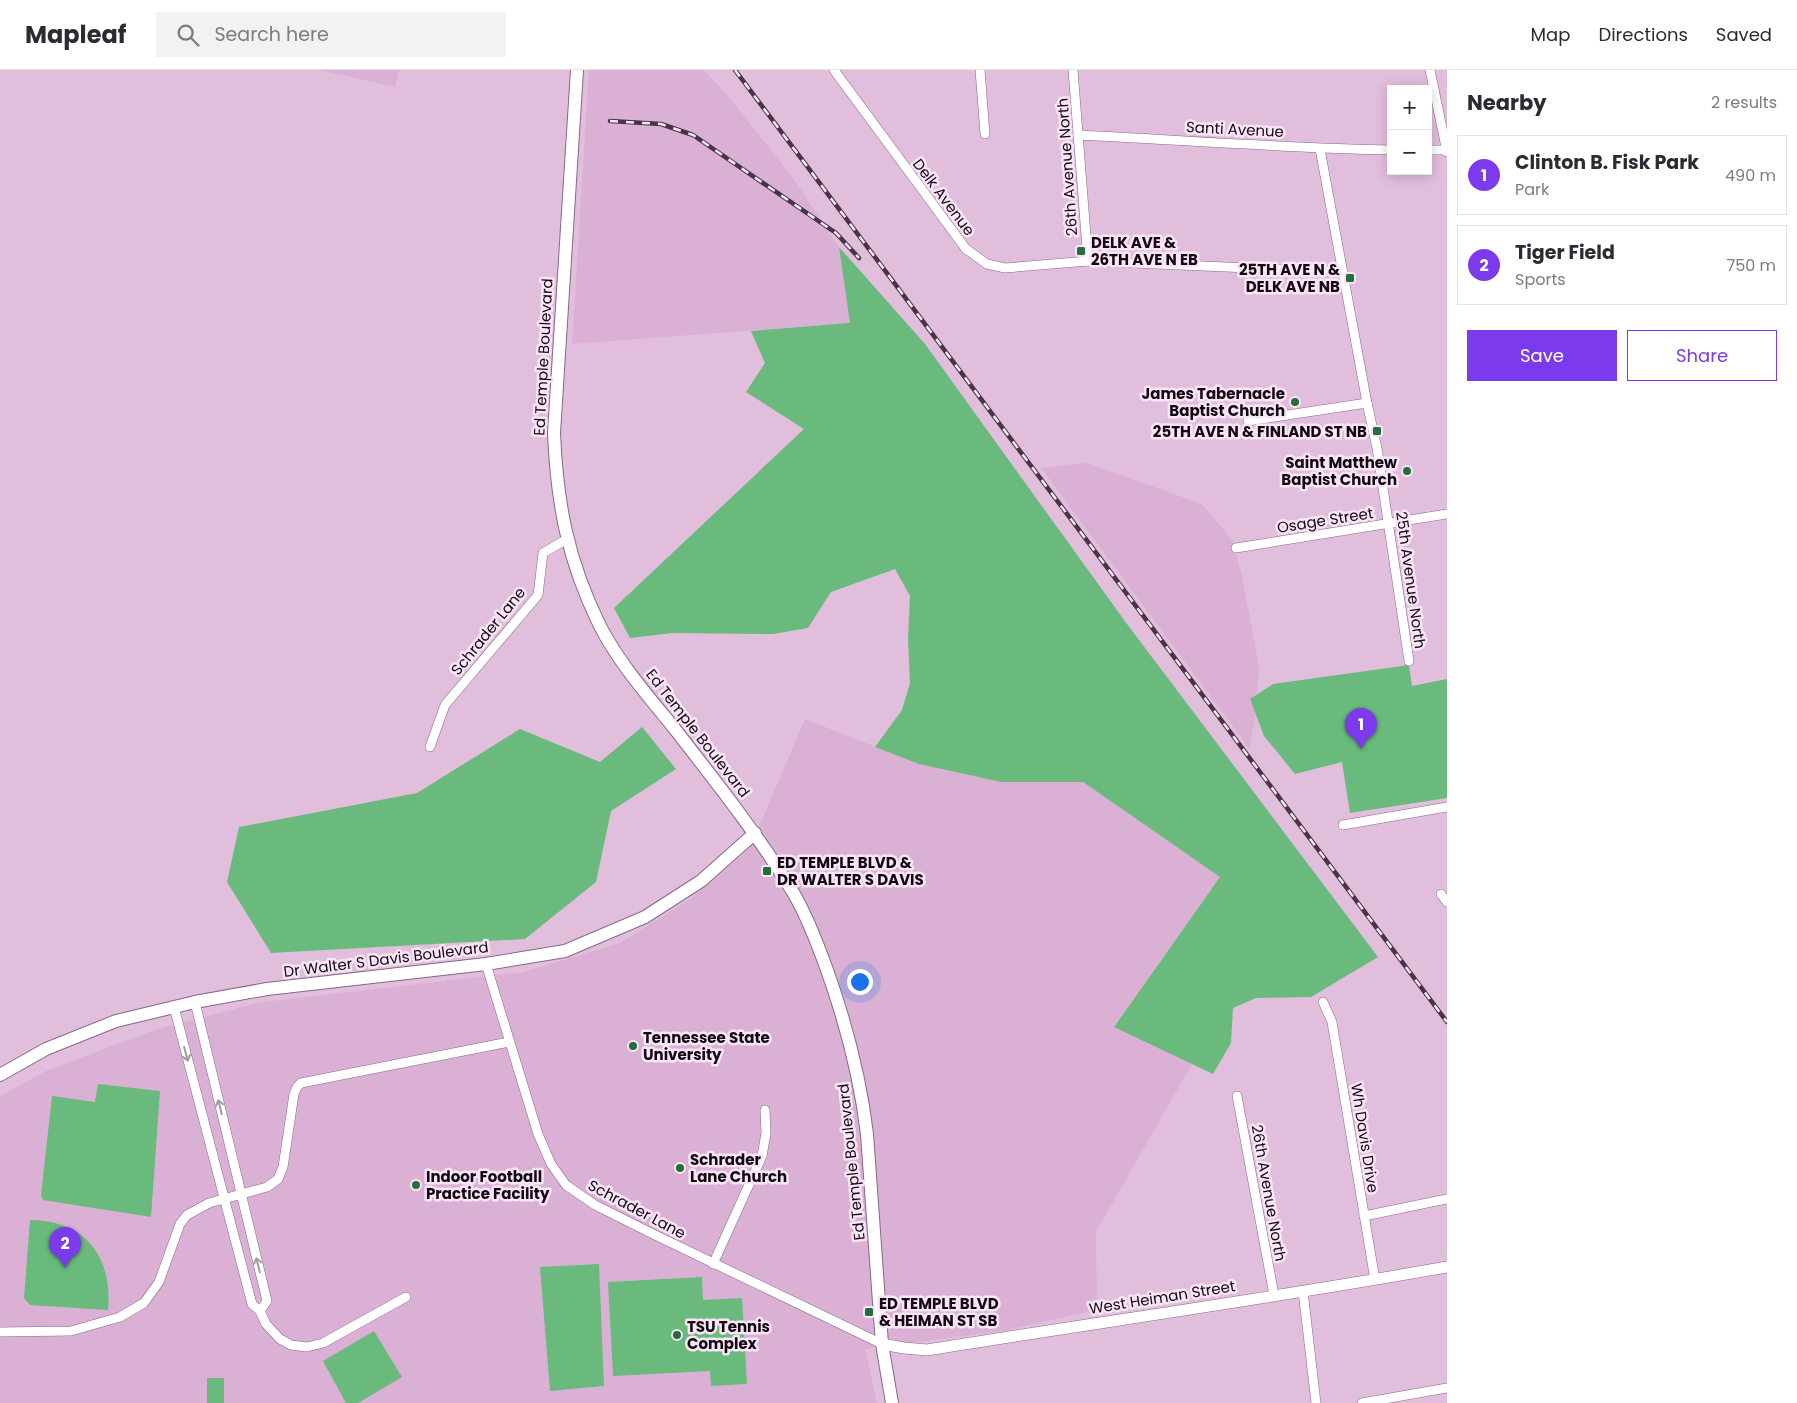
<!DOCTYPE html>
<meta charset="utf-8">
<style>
:root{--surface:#fff;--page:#f2f2f3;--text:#2b2b33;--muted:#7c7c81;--line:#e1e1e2;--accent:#7c3aed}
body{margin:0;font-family:Poppins,sans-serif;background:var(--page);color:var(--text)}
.controls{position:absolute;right:15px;top:15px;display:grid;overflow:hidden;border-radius:0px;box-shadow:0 2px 12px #0003}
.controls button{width:45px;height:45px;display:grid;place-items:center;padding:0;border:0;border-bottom:1px solid var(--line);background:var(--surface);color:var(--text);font:25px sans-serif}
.you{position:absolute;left:859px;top:911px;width:18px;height:18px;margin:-12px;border:4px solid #fff;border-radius:50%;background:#1a73e8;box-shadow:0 0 0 8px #1a73e833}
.badge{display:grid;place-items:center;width:32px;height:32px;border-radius:50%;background:var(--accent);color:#fff;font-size:16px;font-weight:700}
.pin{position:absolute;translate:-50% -41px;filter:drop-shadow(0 1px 2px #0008)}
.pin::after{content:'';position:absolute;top:26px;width:18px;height:15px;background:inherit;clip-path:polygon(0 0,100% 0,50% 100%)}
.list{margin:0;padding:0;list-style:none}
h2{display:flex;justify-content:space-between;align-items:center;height:65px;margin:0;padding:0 20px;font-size:21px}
h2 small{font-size:16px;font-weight:400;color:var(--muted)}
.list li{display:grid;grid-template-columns:32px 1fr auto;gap:15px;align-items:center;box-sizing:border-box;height:80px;margin:0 10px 10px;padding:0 10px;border:1px solid var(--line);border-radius:0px}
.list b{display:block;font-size:19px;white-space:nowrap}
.list p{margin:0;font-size:16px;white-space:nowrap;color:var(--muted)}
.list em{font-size:16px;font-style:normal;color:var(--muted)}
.actions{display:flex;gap:10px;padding:15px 20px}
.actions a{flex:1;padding:11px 0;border:1px solid var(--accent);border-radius:0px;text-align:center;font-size:18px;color:var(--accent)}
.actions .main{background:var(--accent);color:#fff}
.icon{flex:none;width:28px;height:28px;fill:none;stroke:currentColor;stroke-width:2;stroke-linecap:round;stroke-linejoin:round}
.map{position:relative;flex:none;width:1447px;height:1333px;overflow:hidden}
header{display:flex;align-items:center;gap:30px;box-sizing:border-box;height:70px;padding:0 25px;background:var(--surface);border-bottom:1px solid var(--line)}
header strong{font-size:24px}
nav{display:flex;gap:28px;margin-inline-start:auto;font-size:18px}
.search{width:350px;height:45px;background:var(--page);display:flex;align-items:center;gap:12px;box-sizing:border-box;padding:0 18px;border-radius:0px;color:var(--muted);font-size:19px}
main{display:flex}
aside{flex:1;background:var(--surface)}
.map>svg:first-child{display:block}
.built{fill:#dab1d5}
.green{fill:#69ba7c}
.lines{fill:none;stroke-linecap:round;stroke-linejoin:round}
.minor-casing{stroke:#886885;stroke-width:10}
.tertiary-casing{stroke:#886885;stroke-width:12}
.secondary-casing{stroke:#886885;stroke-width:14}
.minor{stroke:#fff;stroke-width:9}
.tertiary{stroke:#fff;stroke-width:11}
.secondary{stroke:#fff;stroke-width:12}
.rail-casing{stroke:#473545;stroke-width:4.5}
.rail{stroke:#f8e5f5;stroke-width:2.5;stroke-dasharray:8;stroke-linecap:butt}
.oneway{stroke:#a19ca1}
.poi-dot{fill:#256d3a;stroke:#f8e5f5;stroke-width:2}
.labels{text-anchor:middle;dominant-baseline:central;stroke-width:5;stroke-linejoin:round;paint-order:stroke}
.street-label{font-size:15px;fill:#140813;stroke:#f8e5f5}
.poi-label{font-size:15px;font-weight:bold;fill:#140813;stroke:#f8e5f5;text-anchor:start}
</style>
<header>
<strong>Mapleaf</strong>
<div class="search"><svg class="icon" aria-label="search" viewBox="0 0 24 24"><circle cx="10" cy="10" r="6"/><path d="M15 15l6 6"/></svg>Search here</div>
<nav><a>Map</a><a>Directions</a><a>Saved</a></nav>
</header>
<main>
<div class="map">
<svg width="1447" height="1333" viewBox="0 0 1447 1333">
<rect width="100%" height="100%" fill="#e2bedd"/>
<g class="built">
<path d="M319,0H399L395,17Z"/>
<path d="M589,0H704L729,27L794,109L839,177L851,253L572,274Z"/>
<path d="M1087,393L1202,434L1233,471L1242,507L1259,596L1256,643L1249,678L1041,398Z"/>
<path d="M805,649L919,694L1001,712H1083L1220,807L1114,956L1192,994L1096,1162L1097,1240L1003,1261L865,1279L877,1333H0V1026L46,1001L157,959L262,932L523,902L620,873L692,828L750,778Z"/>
</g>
<g class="green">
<path d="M839,177L925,274L1127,554L1378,887L1311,927L1256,928L1233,938L1231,973L1213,1004L1114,957L1220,807L1083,712H1001L919,694L875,677L902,640L910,613L908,569L910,526L895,499L831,522L808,558L773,564L672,563L630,568L614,538L804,359L746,322L765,293L751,261L850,253Z"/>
<path d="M1409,595L1412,616L1447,609V728L1350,743L1342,692L1295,704L1264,666L1250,629L1273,614Z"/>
<path d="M642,657L676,699L611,741L596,812L525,869L271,883L227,812L239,757L417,723L520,659L600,692Z"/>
<path d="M98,1014L160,1021L151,1147L43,1130L41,1125L52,1026L95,1032Z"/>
<path d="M30,1150C85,1150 113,1187 108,1240L30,1235L24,1228Z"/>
<path d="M599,1194L604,1316L550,1321L540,1197Z"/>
<path d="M702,1207L703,1230L742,1228L747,1314L711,1316L710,1301L613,1306L608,1212Z"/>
<path d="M374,1261L402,1307L358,1333H346L323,1291Z"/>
<rect x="207" y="1308" width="17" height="25"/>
</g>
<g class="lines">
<defs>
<g id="minor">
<path d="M834,0L966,179L987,194L1005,198L1088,191L1343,202"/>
<path d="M980,0L985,64"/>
<path d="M1073,0L1088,191"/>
<path d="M1430,0L1447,82"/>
<path d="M1078,65C1182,70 1286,78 1391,80"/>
<path d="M1320,79L1367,333L1377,378L1409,591"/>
<path d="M1428,80H1447"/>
<path d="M1248,351L1367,333"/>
<path d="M1236,478L1447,444"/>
<path d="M430,677L445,635L538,525L543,483L567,469"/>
<path d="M1343,755L1447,737"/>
<path d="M1441,824L1447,832"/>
<path d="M486,894L538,1064L551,1094L566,1115L595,1135L653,1164L882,1274"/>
<path d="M195,932L267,1231L260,1241"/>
<path d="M1323,932L1332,952L1375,1210"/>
<path d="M174,937L252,1234L260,1241L266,1254L280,1269L291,1275L307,1277L323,1273L406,1227"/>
<path d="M1237,1026L1274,1225"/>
<path d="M1364,1146L1447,1129"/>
<path d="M713,1194L762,1086L766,1063L765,1040"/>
<path d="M1303,1221L1316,1333"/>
<path d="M0,1262L71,1261L120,1247L144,1233L159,1212L180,1154L187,1145L209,1133L267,1117L278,1109L283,1097L294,1024L297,1017L301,1013L509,972"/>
<path d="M1362,1333L1447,1318"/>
</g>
<path id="tertiary" d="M882,1274L904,1278L927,1280C1100,1252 1274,1228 1447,1197"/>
<g id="secondary">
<path d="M577,0L554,363C557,435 568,491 600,556C619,593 648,626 674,658C716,712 759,766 794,824C808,848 818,875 827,900C847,956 860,1006 867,1064L882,1274L892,1333"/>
<path d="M0,1005L46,979L116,951L195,932L267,919L486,894L565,881L645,847L701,811L755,763"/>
</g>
</defs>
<use href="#minor" class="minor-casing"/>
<use href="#tertiary" class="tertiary-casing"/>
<use href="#secondary" class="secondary-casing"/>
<use href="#minor" class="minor"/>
<use href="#tertiary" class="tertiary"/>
<use href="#secondary" class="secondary"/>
<defs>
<g id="rail">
<path d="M735,0L1447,952"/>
<path d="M610,51L661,54L693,65L836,163L859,188"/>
</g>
</defs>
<use href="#rail" class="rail-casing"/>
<use href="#rail" class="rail"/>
</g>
<defs><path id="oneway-shaft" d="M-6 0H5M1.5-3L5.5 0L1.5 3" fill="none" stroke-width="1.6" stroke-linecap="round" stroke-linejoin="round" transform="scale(1.25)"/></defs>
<g class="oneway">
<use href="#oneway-shaft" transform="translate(186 984) rotate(75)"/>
<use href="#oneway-shaft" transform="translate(220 1037) rotate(-104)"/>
<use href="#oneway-shaft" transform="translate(258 1195) rotate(-104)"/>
</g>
<g class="poi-dot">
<rect x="1076" y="176" width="10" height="10" rx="2.5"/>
<rect x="1345" y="203" width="10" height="10" rx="2.5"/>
<circle cx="1295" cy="332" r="5"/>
<rect x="1372" y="356" width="10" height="10" rx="2.5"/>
<circle cx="1407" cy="401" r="5"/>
<rect x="762" y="796" width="10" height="10" rx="2.5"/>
<circle cx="633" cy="976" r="5"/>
<circle cx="680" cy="1098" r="5"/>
<circle cx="416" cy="1115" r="5"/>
<rect x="864" y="1237" width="10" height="10" rx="2.5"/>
<circle cx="677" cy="1265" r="5"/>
</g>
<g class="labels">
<g class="street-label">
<text transform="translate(1235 59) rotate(3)">Santi Avenue</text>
<text transform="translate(1067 97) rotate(-94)">26th Avenue North</text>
<text transform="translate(944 127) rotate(53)">Delk Avenue</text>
<text transform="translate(543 287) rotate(-87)">Ed Temple Boulevard</text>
<text transform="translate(1325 450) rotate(-9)">Osage Street</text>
<text transform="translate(1411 510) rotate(82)">25th Avenue North</text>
<text transform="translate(488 561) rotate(-51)">Schrader Lane</text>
<text transform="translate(698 663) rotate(52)">Ed Temple Boulevard</text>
<text transform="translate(386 889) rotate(-7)">Dr Walter S Davis Boulevard</text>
<text transform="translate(1365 1068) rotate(81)">Wh Davis Drive</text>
<text transform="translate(851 1092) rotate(-96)">Ed Temple Boulevard</text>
<text transform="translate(1269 1123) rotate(80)">26th Avenue North</text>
<text transform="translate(637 1139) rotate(28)">Schrader Lane</text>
<text transform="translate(1162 1227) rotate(-9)">West Heiman Street</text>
</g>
<g class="poi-label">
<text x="1091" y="172">DELK AVE &amp;<tspan x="1091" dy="17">26TH AVE N EB</tspan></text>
<text x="1340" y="199" text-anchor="end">25TH AVE N &amp;<tspan x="1340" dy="17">DELK AVE NB</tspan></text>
<text x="1285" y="323" text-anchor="end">James Tabernacle<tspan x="1285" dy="17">Baptist Church</tspan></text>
<text x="1367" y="361" text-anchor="end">25TH AVE N &amp; FINLAND ST NB</text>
<text x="1397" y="392" text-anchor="end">Saint Matthew<tspan x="1397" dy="17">Baptist Church</tspan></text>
<text x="777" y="792">ED TEMPLE BLVD &amp;<tspan x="777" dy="17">DR WALTER S DAVIS</tspan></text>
<text x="643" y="967">Tennessee State<tspan x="643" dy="17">University</tspan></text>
<text x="690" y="1089">Schrader<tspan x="690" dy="17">Lane Church</tspan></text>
<text x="426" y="1106">Indoor Football<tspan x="426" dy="17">Practice Facility</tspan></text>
<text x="879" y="1233">ED TEMPLE BLVD<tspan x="879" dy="17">&amp; HEIMAN ST SB</tspan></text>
<text x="687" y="1256">TSU Tennis<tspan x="687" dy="17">Complex</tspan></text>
</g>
</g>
</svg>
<div class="controls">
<button>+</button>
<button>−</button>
</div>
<div class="you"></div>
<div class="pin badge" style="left:1361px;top:679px">1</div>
<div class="pin badge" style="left:65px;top:1198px">2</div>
</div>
<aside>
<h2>Nearby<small>2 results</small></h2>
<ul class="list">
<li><span class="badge">1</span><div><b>Clinton B. Fisk Park</b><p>Park</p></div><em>490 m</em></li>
<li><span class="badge">2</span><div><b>Tiger Field</b><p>Sports</p></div><em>750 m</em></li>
</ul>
<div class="actions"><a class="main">Save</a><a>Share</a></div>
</aside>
</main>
